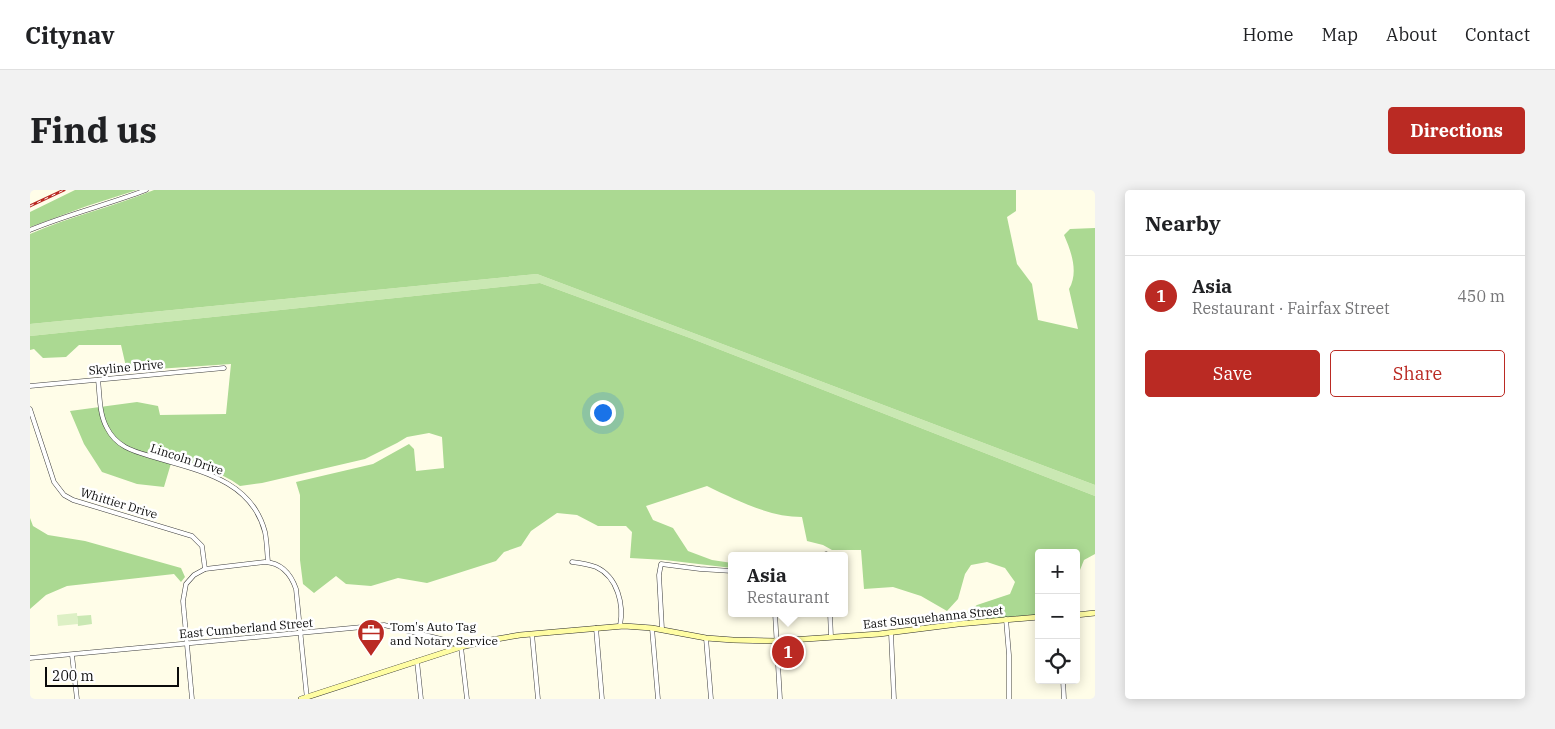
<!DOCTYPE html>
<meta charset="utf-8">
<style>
:root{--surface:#fff;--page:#f2f2f2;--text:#202124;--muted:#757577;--line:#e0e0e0;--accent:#ba2a23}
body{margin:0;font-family:"IBM Plex Serif",serif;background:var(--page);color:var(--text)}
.controls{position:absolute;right:15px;bottom:15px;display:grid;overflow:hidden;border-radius:5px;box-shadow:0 2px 12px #0003}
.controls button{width:45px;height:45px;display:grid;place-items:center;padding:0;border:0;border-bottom:1px solid var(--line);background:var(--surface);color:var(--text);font:25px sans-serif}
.scale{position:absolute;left:15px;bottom:12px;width:134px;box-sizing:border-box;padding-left:5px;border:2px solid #0b0b0b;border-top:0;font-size:14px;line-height:18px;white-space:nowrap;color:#0b0b0b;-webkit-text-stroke:4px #fff;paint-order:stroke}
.you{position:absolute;left:572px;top:222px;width:18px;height:18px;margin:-12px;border:4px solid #fff;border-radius:50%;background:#1a73e8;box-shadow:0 0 0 8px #1a73e833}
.badge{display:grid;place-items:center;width:32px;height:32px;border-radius:50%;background:var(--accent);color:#fff;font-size:16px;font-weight:700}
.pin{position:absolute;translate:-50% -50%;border:2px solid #fff;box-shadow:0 1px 5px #0006}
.popup{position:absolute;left:698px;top:362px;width:120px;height:65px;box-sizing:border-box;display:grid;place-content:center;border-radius:5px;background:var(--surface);filter:drop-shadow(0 1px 4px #0005);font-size:16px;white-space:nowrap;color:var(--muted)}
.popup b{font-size:19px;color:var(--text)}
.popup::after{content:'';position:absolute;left:50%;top:100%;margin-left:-10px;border:10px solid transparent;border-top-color:var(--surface)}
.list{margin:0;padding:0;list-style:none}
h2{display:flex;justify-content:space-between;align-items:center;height:65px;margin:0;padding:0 20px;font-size:21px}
h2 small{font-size:16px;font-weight:400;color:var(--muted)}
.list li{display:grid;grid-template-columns:32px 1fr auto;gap:15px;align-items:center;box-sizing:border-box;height:80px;padding:0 20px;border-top:1px solid var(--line)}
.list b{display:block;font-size:19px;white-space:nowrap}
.list p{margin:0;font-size:16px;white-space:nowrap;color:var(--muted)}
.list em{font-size:16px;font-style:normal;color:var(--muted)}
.actions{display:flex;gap:10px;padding:15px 20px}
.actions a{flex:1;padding:11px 0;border:1px solid var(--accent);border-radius:5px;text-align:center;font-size:18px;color:var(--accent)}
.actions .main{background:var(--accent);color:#fff}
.icon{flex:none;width:28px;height:28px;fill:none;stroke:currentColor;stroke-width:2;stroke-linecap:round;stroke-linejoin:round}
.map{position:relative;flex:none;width:1065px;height:509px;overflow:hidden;border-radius:5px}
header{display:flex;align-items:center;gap:30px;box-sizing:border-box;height:70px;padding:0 25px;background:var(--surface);border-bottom:1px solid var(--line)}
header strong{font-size:24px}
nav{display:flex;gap:28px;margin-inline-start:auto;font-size:18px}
.intro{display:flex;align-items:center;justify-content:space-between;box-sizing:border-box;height:120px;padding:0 30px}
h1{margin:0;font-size:35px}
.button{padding:12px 22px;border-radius:5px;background:var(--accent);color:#fff;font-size:18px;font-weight:700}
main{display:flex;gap:30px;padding:0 30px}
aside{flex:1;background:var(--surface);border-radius:5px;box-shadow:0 2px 12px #0003}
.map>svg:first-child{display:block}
.green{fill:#cae8b3}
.forest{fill:#abd992}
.pitch{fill:#ddf0c5}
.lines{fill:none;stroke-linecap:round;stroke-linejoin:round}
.minor-casing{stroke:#3e3e3e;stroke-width:5}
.secondary-casing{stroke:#2d2d2d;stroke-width:6}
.minor{stroke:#fff;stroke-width:4}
.secondary{stroke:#fffda3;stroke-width:5}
.rail-casing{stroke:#ba2a23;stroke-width:3}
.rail{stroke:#fff;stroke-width:1;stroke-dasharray:4;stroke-linecap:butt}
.labels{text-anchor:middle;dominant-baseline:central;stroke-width:5;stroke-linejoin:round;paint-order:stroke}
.street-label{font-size:12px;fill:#0b0b0b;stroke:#fff}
.poi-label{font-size:12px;fill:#0b0b0b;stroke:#fff;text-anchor:start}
</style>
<header>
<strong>Citynav</strong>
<nav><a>Home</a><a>Map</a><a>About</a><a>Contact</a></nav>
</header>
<div class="intro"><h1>Find us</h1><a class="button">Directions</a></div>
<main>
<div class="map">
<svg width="1065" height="509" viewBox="0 0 1065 509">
<rect width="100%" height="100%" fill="#fffde8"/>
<g class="green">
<path d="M507,84L1065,295V306L660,148L510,93L0,146V134Z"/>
<path d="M61,425L62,434L48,436L47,426Z"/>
</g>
<g class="forest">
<path d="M45,0H107L57,16L0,37V22Z"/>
<path d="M124,0H986V21L977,27L987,74L1002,94L1008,130L1048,139L1039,99C1049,82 1041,61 1034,45L1040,39L1065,38V295L507,84L0,134V44C40,26 83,17 124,0Z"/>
<path d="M510,93L660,148L1065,306V364L1054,370L1046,390V363H1009V427L928,434L934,424L947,415L980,404L985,392L975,378L957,372L941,375L935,384L928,409L917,421L891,406L863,397L834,399L831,360H802L793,355L777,351L772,327C739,327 706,310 677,296L616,316L623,330L643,338L658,361L682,370L702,373V378L635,370L600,368L602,342L596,336H568L547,325L527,323L501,341L491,356L474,362L466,371L397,393L368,388L341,396L316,394L306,386L284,403L273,394L270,370V305L266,292L343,274L379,254L384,259L386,281L414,278L412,247L399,243L377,247L367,253L335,269L232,293L210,296C190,281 166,276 142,270L134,297L107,294L72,282L54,254L40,221L107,212L128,216L130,225L196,224L201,174L97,181L91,155H49L36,167L13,168L4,159L0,160V146Z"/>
<path d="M0,328L3,336L18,345L55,351L151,378L155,387L151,392L144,384L37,396L16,405L0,419Z"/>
</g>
<path class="pitch" d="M47,423L48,434L28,436L27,425Z"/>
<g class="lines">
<defs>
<g id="minor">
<path d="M0,40C38,24 77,15 116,0"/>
<path d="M68,190C70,206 69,224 77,238C86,256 102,261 120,266C165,280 221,288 235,342C237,352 237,362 238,372"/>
<path d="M0,196L194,178"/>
<path d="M0,219L24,292L34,305L43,310L162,346L172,356L175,379"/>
<path d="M796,364L797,366"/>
<path d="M542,372C550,373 558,374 566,377C588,387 594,415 590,436"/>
<path d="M745,423L750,509"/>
<path d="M800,423L801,447"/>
<path d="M976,429L979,465V509"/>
<path d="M566,438L572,509"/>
<path d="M622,438L628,509"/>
<path d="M632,439L629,385L631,374L670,379L702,381"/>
<path d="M861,443L864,509"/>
<path d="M502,444L508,509"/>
<path d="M676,448L681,509"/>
<path d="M42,465L47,509"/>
<path d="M0,468L354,435L419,451L431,457L437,509"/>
<path d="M387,471L391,509"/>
<path d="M1033,490L1034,509"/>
<path d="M162,509L153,411L156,394L164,385L175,379L235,372C251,373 261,384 266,399L277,509"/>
</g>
<g id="secondary">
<path d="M1046,425L1065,423"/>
<path d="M271,509L431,457L461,450L490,445L594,436L622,438L676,448L703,450L746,451L849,444L928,434L1009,427"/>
</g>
</defs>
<use href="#minor" class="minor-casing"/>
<use href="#secondary" class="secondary-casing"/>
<use href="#minor" class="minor"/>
<use href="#secondary" class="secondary"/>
<defs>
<path id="rail" d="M0,16L34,0"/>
</defs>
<use href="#rail" class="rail-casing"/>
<use href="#rail" class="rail"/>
</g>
<defs>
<symbol id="office-pin" viewBox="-11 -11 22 30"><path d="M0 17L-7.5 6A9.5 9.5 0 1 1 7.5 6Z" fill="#ba2a23" stroke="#fff"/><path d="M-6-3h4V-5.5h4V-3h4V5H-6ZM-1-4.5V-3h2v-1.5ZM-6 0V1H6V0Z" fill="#fff"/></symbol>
</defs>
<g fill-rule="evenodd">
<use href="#office-pin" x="325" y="427" width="32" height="43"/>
</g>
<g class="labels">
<g class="street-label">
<text transform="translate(96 177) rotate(-5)">Skyline Drive</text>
<text transform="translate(157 269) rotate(18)">Lincoln Drive</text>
<text transform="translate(89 313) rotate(17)">Whittier Drive</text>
<text transform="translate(903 427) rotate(-6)">East Susquehanna Street</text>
<text transform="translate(216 438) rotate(-5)">East Cumberland Street</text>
</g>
<g class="poi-label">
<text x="360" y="436">Tom's Auto Tag<tspan x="360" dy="14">and Notary Service</tspan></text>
</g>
</g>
</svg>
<div class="controls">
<button>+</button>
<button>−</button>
<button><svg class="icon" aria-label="locate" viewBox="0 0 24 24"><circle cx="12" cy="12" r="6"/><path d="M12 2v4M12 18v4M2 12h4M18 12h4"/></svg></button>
</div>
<div class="scale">200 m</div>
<div class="you"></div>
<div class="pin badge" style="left:758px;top:462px">1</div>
<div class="popup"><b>Asia</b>Restaurant</div>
</div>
<aside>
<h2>Nearby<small></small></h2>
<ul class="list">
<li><span class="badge">1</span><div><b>Asia</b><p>Restaurant · Fairfax Street</p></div><em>450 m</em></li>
</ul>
<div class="actions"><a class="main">Save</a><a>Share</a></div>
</aside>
</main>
